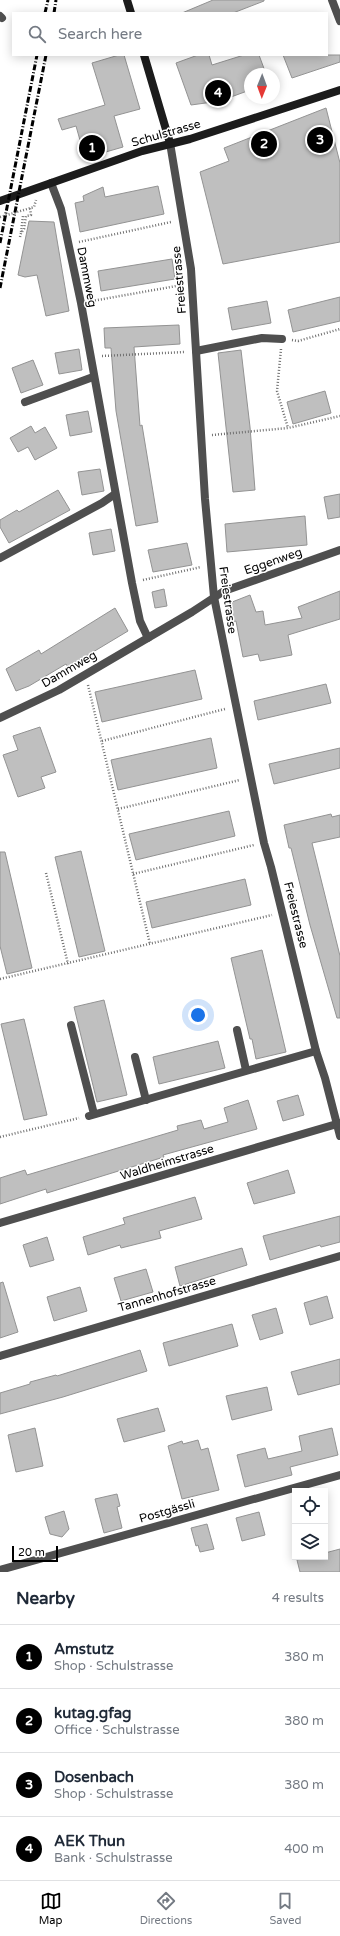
<!DOCTYPE html>
<meta charset="utf-8">
<style>
:root{--surface:#fff;--page:#f2f2f3;--text:#1f2937;--muted:#747a83;--line:#e0e1e3;--accent:#000}
body{margin:0;font-family:"Varela Round",sans-serif;background:var(--page);color:var(--text)}
.controls{position:absolute;right:12px;bottom:12px;display:grid;overflow:hidden;border-radius:0px;box-shadow:0 2px 10px #0003}
.controls button{width:36px;height:36px;display:grid;place-items:center;padding:0;border:0;border-bottom:1px solid var(--line);background:var(--surface);color:var(--text);font:20px sans-serif}
.compass{position:absolute;left:244px;top:68px;width:36px;height:36px;border-radius:50%;background:var(--surface);box-shadow:0 2px 10px #0003;rotate:181deg}
.scale{position:absolute;left:12px;bottom:10px;width:46px;box-sizing:border-box;padding-left:4px;border:2px solid #000;border-top:0;font-size:11px;line-height:14px;white-space:nowrap;color:#000;-webkit-text-stroke:3px #fff;paint-order:stroke}
.you{position:absolute;left:198px;top:1015px;width:14px;height:14px;margin:-10px;border:3px solid #fff;border-radius:50%;background:#1a73e8;box-shadow:0 0 0 6px #1a73e833}
.badge{display:grid;place-items:center;width:26px;height:26px;border-radius:50%;background:var(--accent);color:#fff;font-size:13px;font-weight:700}
.pin{position:absolute;translate:-50% -50%;border:2px solid #fff;box-shadow:0 1px 4px #0006}
.list{margin:0;padding:0;list-style:none}
h2{display:flex;justify-content:space-between;align-items:center;height:52px;margin:0;padding:0 16px;font-size:17px}
h2 small{font-size:13px;font-weight:400;color:var(--muted)}
.list li{display:grid;grid-template-columns:26px 1fr auto;gap:12px;align-items:center;box-sizing:border-box;height:64px;padding:0 16px;border-top:1px solid var(--line)}
.list b{display:block;font-size:15px;white-space:nowrap}
.list p{margin:0;font-size:13px;white-space:nowrap;color:var(--muted)}
.list em{font-size:13px;font-style:normal;color:var(--muted)}
.icon{flex:none;width:22px;height:22px;fill:none;stroke:currentColor;stroke-width:2;stroke-linecap:round;stroke-linejoin:round}
.map{position:relative;flex:none;width:340px;height:1572px;overflow:hidden}
.search{position:absolute;background:var(--surface);box-shadow:0 2px 10px #0003;left:12px;right:12px;top:12px;height:44px;display:flex;align-items:center;gap:10px;box-sizing:border-box;padding:0 14px;border-radius:0px;color:var(--muted);font-size:15px}
.sheet{height:308px;background:var(--surface)}
nav{display:flex;justify-content:space-around;align-items:center;box-sizing:border-box;height:56px;border-top:1px solid var(--line);background:var(--surface);font-size:11px;color:var(--muted)}
nav a{display:grid;justify-items:center;gap:2px}
nav .on{color:var(--accent)}
.map>svg:first-child{display:block}
.building{fill:#bfbfbf;stroke:#939393}
.lines{fill:none;stroke-linecap:round;stroke-linejoin:round}
.path{stroke:#717171;stroke-width:2.5;stroke-dasharray:1 2;stroke-linecap:butt}
.lane{stroke:#4f4f4f;stroke-width:8}
.street{stroke:#4f4f4f;stroke-width:8}
.secondary{stroke:#1c1c1c;stroke-width:8}
.rail{stroke:#000;stroke-width:3;stroke-dasharray:6 2 1 2;stroke-linecap:butt}
.labels{text-anchor:middle;dominant-baseline:central;stroke-width:3;stroke-linejoin:round;paint-order:stroke}
.street-label{font-size:12px;fill:#000;stroke:#fff}
</style>
<div class="map">
<svg width="340" height="1572" viewBox="0 0 340 1572">
<rect width="100%" height="100%" fill="#fff"/>
<g class="building">
<path d="M213,0H264V1L233,13H182Z"/>
<path d="M119,55H124L140,109L114,116L123,147L85,158L76,126L62,130L58,119L105,105L92,63Z"/>
<path d="M198,55H209L212,65L244,55H259L266,74H250V90L220,101L191,105L176,63Z"/>
<path d="M283,55H340V62L292,78Z"/>
<path d="M326,108L340,163V242L223,264L200,172L229,161L224,148Z"/>
<path d="M158,186L164,214L80,232L75,203L84,201L83,196L103,187L105,197Z"/>
<path d="M29,221L54,222L69,311L46,316L37,275L25,277L18,275Z"/>
<path d="M172,259L175,279L101,291L98,271Z"/>
<path d="M340,297V321L293,332L288,310Z"/>
<path d="M267,301L271,323L232,330L228,308Z"/>
<path d="M179,325L180,344L134,347L140,426L142,425L158,522L136,526L116,411L111,348H105L104,328Z"/>
<path d="M79,349L82,370L59,374L55,353Z"/>
<path d="M241,350L250,427L255,490L233,492L218,353Z"/>
<path d="M33,360L43,385L21,393L12,368Z"/>
<path d="M325,391L331,413L293,424L287,402Z"/>
<path d="M88,411L92,432L70,436L66,415Z"/>
<path d="M31,426L35,433L45,427L57,448L35,460L28,447L18,452L10,438Z"/>
<path d="M100,469L104,491L82,495L78,472Z"/>
<path d="M58,490L70,510L9,543L0,527V520L17,510L19,512Z"/>
<path d="M340,494V517L328,519L324,497Z"/>
<path d="M305,516L307,545L227,552L225,524Z"/>
<path d="M111,529L115,551L93,555L89,533Z"/>
<path d="M187,543L192,565L153,572L148,550Z"/>
<path d="M164,589L167,606L155,608L152,592Z"/>
<path d="M340,591V619L288,635L292,655L260,661L258,654L243,657L236,621L233,622L227,604L250,595L256,612L263,611L265,625L302,618L298,607Z"/>
<path d="M115,608L128,631L68,667L66,664L29,686L16,691L6,669L39,650L41,654Z"/>
<path d="M195,670L202,699L102,722L95,692Z"/>
<path d="M326,684L331,703L258,720L254,701Z"/>
<path d="M40,727L56,772L41,777L45,788L18,797L3,755L18,750L13,736Z"/>
<path d="M211,738L217,768L118,790L111,760Z"/>
<path d="M340,748V768L274,784L269,764Z"/>
<path d="M229,811L235,836L136,860L129,834Z"/>
<path d="M331,814L332,817L340,815V837L312,843L340,956V1018H337L310,925L291,848H289L284,825Z"/>
<path d="M81,851L105,951L79,957L55,857Z"/>
<path d="M0,852H5L32,968L7,974L0,946Z"/>
<path d="M245,879L251,905L152,928L146,902Z"/>
<path d="M262,950L286,1052L256,1059L252,1039H250L231,958Z"/>
<path d="M104,1000L127,1095L97,1102L74,1007Z"/>
<path d="M24,1019L47,1115L24,1120L1,1024Z"/>
<path d="M218,1041L225,1068L159,1084L153,1057Z"/>
<path d="M298,1095L304,1115L283,1121L277,1101Z"/>
<path d="M248,1100L257,1129L163,1155L164,1157L47,1193L46,1189L0,1204V1178L25,1170L27,1175L178,1130L177,1126L201,1120L204,1129L228,1122L224,1108Z"/>
<path d="M288,1170L295,1193L254,1204L247,1183Z"/>
<path d="M195,1197L202,1219L159,1231L161,1238L121,1248L120,1245L88,1255L83,1237L125,1224L123,1218Z"/>
<path d="M340,1216V1242L321,1247L320,1245L270,1260L263,1236Z"/>
<path d="M47,1237L54,1260L30,1267L23,1245Z"/>
<path d="M242,1248L247,1265L180,1286L175,1267Z"/>
<path d="M146,1269L153,1292L121,1301L114,1278Z"/>
<path d="M3,1282L18,1332L0,1338V1283Z"/>
<path d="M80,1287L87,1311L54,1321L47,1297Z"/>
<path d="M327,1296L333,1318L310,1325L304,1303Z"/>
<path d="M276,1308L283,1333L260,1340L252,1315Z"/>
<path d="M232,1324L238,1346L169,1366L163,1343Z"/>
<path d="M140,1350L147,1371L63,1397L0,1414V1393L30,1384V1382L56,1375L57,1376Z"/>
<path d="M340,1359V1384L298,1395L291,1372Z"/>
<path d="M267,1387L272,1410L232,1420L226,1396Z"/>
<path d="M158,1408L165,1431L124,1442L117,1419Z"/>
<path d="M35,1428L43,1466L16,1472L8,1435Z"/>
<path d="M332,1428L338,1455L290,1467L292,1475L245,1487L237,1455L265,1448L268,1459L302,1451L299,1436Z"/>
<path d="M198,1440L201,1450L208,1448L219,1490L182,1499L168,1446L182,1441L183,1444Z"/>
<path d="M117,1494L120,1506L117,1507L122,1528L104,1533L95,1499Z"/>
<path d="M64,1511L69,1529L62,1537L50,1534L45,1517Z"/>
<path d="M259,1512L265,1535L242,1541L236,1518Z"/>
<path d="M207,1524L214,1549L200,1552L198,1545L196,1546L191,1528Z"/>
<path d="M340,1549V1572H300L297,1560L309,1557H325V1553Z"/>
</g>
<g class="lines">
<g class="path">
<path d="M0,217L34,207L36,200"/>
<path d="M21,232L23,216"/>
<path d="M20,237L21,233L24,229L26,216L31,215L30,208"/>
<path d="M79,242L171,222"/>
<path d="M92,301L182,285"/>
<path d="M292,340L298,341L340,329"/>
<path d="M281,349L277,391L288,428"/>
<path d="M102,356L185,352"/>
<path d="M212,435L288,428L340,416"/>
<path d="M143,580L201,567"/>
<path d="M88,685L150,944"/>
<path d="M102,741L225,709"/>
<path d="M118,809L240,780"/>
<path d="M46,873L68,964"/>
<path d="M133,874L254,845"/>
<path d="M0,979L272,915"/>
<path d="M0,1137L79,1118"/>
</g>
<g class="lane">
<path d="M196,351L262,338L282,339"/>
<path d="M25,402L93,377"/>
<path d="M0,558L102,503L115,494"/>
<path d="M71,1025L94,1114"/>
<path d="M237,1030L246,1070"/>
<path d="M135,1057L146,1100"/>
</g>
<g class="street">
<path d="M332,0L340,21"/>
<path d="M0,16L2,18"/>
<path d="M170,143L191,269L205,499L214,597L264,843L271,867L316,1051L325,1078L340,1136"/>
<path d="M51,183L61,209L81,303L132,583L140,621L148,638"/>
<path d="M0,718L59,690L192,612L224,591L340,550"/>
<path d="M89,1116L316,1051"/>
<path d="M0,1223L340,1123"/>
<path d="M0,1356L340,1256"/>
<path d="M0,1570L340,1475"/>
</g>
<g class="secondary">
<path d="M127,0L131,13"/>
<path d="M144,55L170,143"/>
<path d="M0,201L142,151L190,139L340,90"/>
</g>
<g class="rail">
<path d="M45,13L48,0"/>
<path d="M54,13L56,0"/>
<path d="M0,243L37,55"/>
<path d="M0,288L46,55"/>
</g>
</g>
<g class="labels">
<g class="street-label">
<text transform="translate(166 133) rotate(-16)">Schulstrasse</text>
<text transform="translate(87 277) rotate(79)">Dammweg</text>
<text transform="translate(179 280) rotate(-95)">Freiestrasse</text>
<text transform="translate(273 561) rotate(-19)">Eggenweg</text>
<text transform="translate(228 600) rotate(82)">Freiestrasse</text>
<text transform="translate(69 669) rotate(-30)">Dammweg</text>
<text transform="translate(296 915) rotate(76)">Freiestrasse</text>
<text transform="translate(167 1162) rotate(-17)">Waldheimstrasse</text>
<text transform="translate(167 1294) rotate(-16)">Tannenhofstrasse</text>
<text transform="translate(167 1511) rotate(-16)">Postgässli</text>
</g>
</g>
</svg>
<div class="controls">
<button><svg class="icon" aria-label="locate" viewBox="0 0 24 24"><circle cx="12" cy="12" r="6"/><path d="M12 2v4M12 18v4M2 12h4M18 12h4"/></svg></button>
<button><svg class="icon" aria-label="layers" viewBox="0 0 24 24"><path d="M12 4l9 5-9 5-9-5zM3 14l9 5 9-5"/></svg></button>
</div>
<svg class="compass" viewBox="-18 -18 36 36"><path d="M0-13l5 13h-10z" fill="#e53935"/><path d="M0 13l5-13h-10z" fill="#747a83"/></svg>
<div class="scale">20 m</div>
<div class="you"></div>
<div class="pin badge" style="left:92px;top:148px">1</div>
<div class="pin badge" style="left:264px;top:144px">2</div>
<div class="pin badge" style="left:320px;top:140px">3</div>
<div class="pin badge" style="left:218px;top:93px">4</div>
<div class="search"><svg class="icon" aria-label="search" viewBox="0 0 24 24"><circle cx="10" cy="10" r="6"/><path d="M15 15l6 6"/></svg>Search here</div>
</div>
<section class="sheet">
<h2>Nearby<small>4 results</small></h2>
<ul class="list">
<li><span class="badge">1</span><div><b>Amstutz</b><p>Shop · Schulstrasse</p></div><em>380 m</em></li>
<li><span class="badge">2</span><div><b>kutag.gfag</b><p>Office · Schulstrasse</p></div><em>380 m</em></li>
<li><span class="badge">3</span><div><b>Dosenbach</b><p>Shop · Schulstrasse</p></div><em>380 m</em></li>
<li><span class="badge">4</span><div><b>AEK Thun</b><p>Bank · Schulstrasse</p></div><em>400 m</em></li>
</ul>
</section>
<nav>
<a class="on"><svg class="icon" aria-label="map" viewBox="0 0 24 24"><path d="M3 6l6-2 6 2 6-2v14l-6 2-6-2-6 2zM9 4v14M15 6v14"/></svg>Map</a>
<a><svg class="icon" aria-label="directions" viewBox="0 0 24 24"><path d="M12 3l9 9-9 9-9-9zM9 14v-3h6M13 9l2 2-2 2"/></svg>Directions</a>
<a><svg class="icon" aria-label="saved" viewBox="0 0 24 24"><path d="M7 4h10v16l-5-4-5 4z"/></svg>Saved</a>
</nav>
